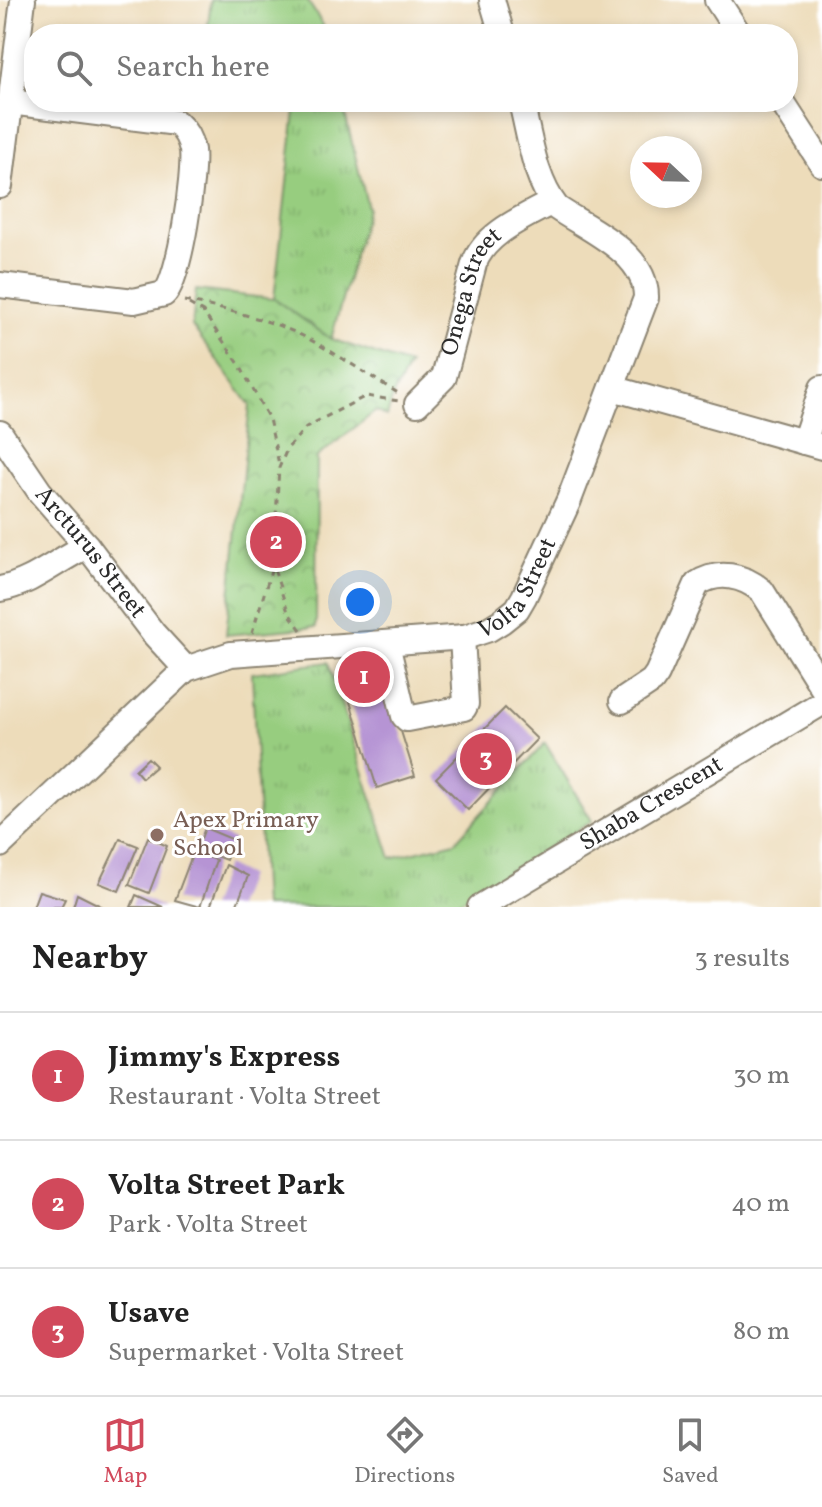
<!DOCTYPE html>
<meta charset="utf-8">
<style>
:root{--surface:#fff;--page:#f2f2f2;--text:#222;--muted:#767676;--line:#e0e0e0;--accent:#d1495b}
body{margin:0;font-family:Vollkorn,serif;background:var(--page);color:var(--text)}
.compass{position:absolute;left:630px;top:136px;width:72px;height:72px;border-radius:50%;background:var(--surface);box-shadow:0 4px 12px #0003;rotate:292deg}
.you{position:absolute;left:360px;top:602px;width:28px;height:28px;margin:-20px;border:6px solid #fff;border-radius:50%;background:#1a73e8;box-shadow:0 0 0 12px #1a73e833}
.badge{display:grid;place-items:center;width:52px;height:52px;border-radius:50%;background:var(--accent);color:#fff;font-size:26px;font-weight:700}
.pin{position:absolute;translate:-50% -50%;border:4px solid #fff;box-shadow:0 2px 8px #0006}
.list{margin:0;padding:0;list-style:none}
h2{display:flex;justify-content:space-between;align-items:center;height:104px;margin:0;padding:0 32px;font-size:34px}
h2 small{font-size:26px;font-weight:400;color:var(--muted)}
.list li{display:grid;grid-template-columns:52px 1fr auto;gap:24px;align-items:center;box-sizing:border-box;height:128px;padding:0 32px;border-top:2px solid var(--line)}
.list b{display:block;font-size:30px;white-space:nowrap}
.list p{margin:0;font-size:26px;white-space:nowrap;color:var(--muted)}
.list em{font-size:26px;font-style:normal;color:var(--muted)}
.icon{flex:none;width:44px;height:44px;fill:none;stroke:currentColor;stroke-width:2;stroke-linecap:round;stroke-linejoin:round}
.map{position:relative;flex:none;width:822px;height:907px;overflow:hidden}
.search{position:absolute;background:var(--surface);box-shadow:0 4px 12px #0003;left:24px;right:24px;top:24px;height:88px;display:flex;align-items:center;gap:20px;box-sizing:border-box;padding:0 28px;border-radius:32px;color:var(--muted);font-size:30px}
.sheet{height:488px;background:var(--surface)}
nav{display:flex;justify-content:space-around;align-items:center;box-sizing:border-box;height:112px;border-top:2px solid var(--line);background:var(--surface);font-size:22px;color:var(--muted)}
nav a{display:grid;justify-items:center;gap:4px}
nav .on{color:var(--accent)}
.map>svg:first-child{display:block}
.grass{fill:url(#grass-tufts);stroke:#617c55;stroke-width:2}
.park{fill:url(#park-crowns);stroke:#617c55;stroke-width:2}
.building{fill:#b694d4}
.lines{fill:none;stroke-linecap:round;stroke-linejoin:round}
.minor-casing{stroke:#8c8472;stroke-width:28}
.path{stroke:#8c8472;stroke-width:3;stroke-dasharray:6 6;stroke-linecap:butt}
.minor{stroke:#fff;stroke-width:24}
.education-dot{fill:#8d6e63;stroke:#fff;stroke-width:3}
.labels{text-anchor:middle;dominant-baseline:central;stroke-width:6;stroke-linejoin:round;paint-order:stroke}
.street-label{font-size:24px;fill:#2b2b2b;stroke:#fff}
.education-label{font-size:24px;fill:#785e54;stroke:#fff;text-anchor:start}
</style>
<div class="map">
<svg width="822" height="907" viewBox="0 0 822 907">
<defs>
<pattern id="grass-tufts" width="24" height="20" patternUnits="userSpaceOnUse" patternTransform="scale(2)"><rect width="24" height="20" fill="#97cd7f"/><path d="M3 7l-1-3M5 7V3M7 7l1-3M15 17l-1-3M17 17v-4M19 17l1-3" fill="none" stroke="#82b06e"/></pattern>
<pattern id="park-crowns" width="20" height="18" patternUnits="userSpaceOnUse" patternTransform="scale(2)"><rect width="20" height="18" fill="#97cd7f"/><path d="M2 6a3 3 0 1 1 6 0M12 15a3 3 0 1 1 6 0" fill="none" stroke="#82b06e"/></pattern>
</defs>
<rect width="100%" height="100%" fill="#fff"/>
<filter id="ink" filterUnits="userSpaceOnUse"><feTurbulence type="fractalNoise" baseFrequency=".0125" numOctaves="2"/><feDisplacementMap in="SourceGraphic" scale="16" xChannelSelector="R" yChannelSelector="G"/><feConvolveMatrix kernelMatrix="1 2 1 2 8 2 1 2 1" color-interpolation-filters="sRGB"/></filter>
<filter id="wash" filterUnits="userSpaceOnUse"><feTurbulence type="fractalNoise" baseFrequency=".006" numOctaves="4" result="noise"/><feDisplacementMap in="SourceGraphic" scale="32" xChannelSelector="R" yChannelSelector="G"/><feGaussianBlur stdDeviation="1.8" result="paint"/><feColorMatrix in="noise" values="0 0 0 0 0 0 0 0 0 0 0 0 0 0 0 0 0 1.4 0 .05"/><feComposite in="paint" operator="in"/></filter>
<g filter="url(#wash)">
<rect width="100%" height="100%" fill="#eddcba"/>
<g class="grass">
<path d="M211,0H307L323,25L325,34H207Z"/>
<path d="M296,102H342L368,208L331,339L274,299Z"/>
<path d="M328,662L391,858L455,842L545,743L592,821L450,907H263L252,673Z"/>
</g>
<path class="park" d="M196,290L274,299L331,339L409,365L393,395L387,417L376,411L317,457L316,627L226,635L250,405L192,326Z"/>
<g id="blocks">
<g class="building">
<path d="M379,661L415,776L377,788L341,673Z"/>
<path d="M505,708L537,739L468,810L436,778Z"/>
<path d="M148,758L156,766L142,778L135,770Z"/>
<path d="M205,828L234,840L226,860L197,849Z"/>
<path d="M148,837L167,846L149,893L129,885Z"/>
<path d="M120,839L138,846L119,891L99,883Z"/>
<path d="M193,853L216,860L200,907L175,900Z"/>
<path d="M226,865L248,876L236,907H210Z"/>
<path d="M39,891L65,899L61,907H33Z"/>
<path d="M77,894L103,907H73Z"/>
<path d="M136,895L163,907H131Z"/>
</g>
</g>
</g>
<g filter="url(#ink)">
<use href="#blocks" fill-opacity="0" stroke="#8c8472" stroke-width="2"/>
<g class="lines">
<defs>
<g id="minor">
<path d="M492,0L502,34"/>
<path d="M717,0L739,34"/>
<path d="M782,102L822,164"/>
<path d="M0,186L23,0"/>
<path d="M0,285L134,301L164,294C180,280 195,173 192,150C190,140 185,130 177,123L10,102"/>
<path d="M612,388L822,447"/>
<path id="s1" d="M417,404L444,377L474,264C485,233 525,217 552,202"/>
<path id="s2" d="M0,433L40,492L87,546L153,633L186,669"/>
<path d="M804,442L822,388"/>
<path d="M0,589C33,583 57,560 87,546"/>
<path d="M387,644L404,716L407,719L464,708L466,704L462,637"/>
<path d="M622,701L652,681L657,674L697,584C718,570 743,575 762,591L822,687"/>
<path id="s3" d="M0,845L186,669L231,654L465,637L489,629L502,621L517,609L524,597L569,500L646,298C647,253 589,230 557,208C534,179 530,137 521,102"/>
<path id="s4" d="M480,907L822,703"/>
</g>
</defs>
<use href="#minor" class="minor-casing"/>
<g class="path">
<path d="M184,301C224,309 266,318 303,336C336,353 366,374 398,393"/>
<path d="M189,304L203,312L239,364L269,419L279,464"/>
<path d="M301,630L288,612L273,566L279,468L287,449L306,427L366,396L399,401"/>
<path d="M252,633L272,568"/>
</g>
<use href="#minor" class="minor"/>
</g>
</g>
<circle class="education-dot" cx="157" cy="835" r="8"/>
<g class="labels">
<g class="street-label">
<text stroke="none"><textPath href="#s1" startOffset="128">Onega Street</textPath></text>
<text stroke="none"><textPath href="#s2" startOffset="150">Arcturus Street</textPath></text>
<text stroke="none"><textPath href="#s3" startOffset="614">Volta Street</textPath></text>
<text stroke="none"><textPath href="#s4" startOffset="200">Shaba Crescent</textPath></text>
</g>
<g class="education-label">
<text x="173" y="821">Apex Primary<tspan x="173" dy="28">School</tspan></text>
</g>
</g>
</svg>
<svg class="compass" viewBox="-18 -18 36 36"><path d="M0-13l5 13h-10z" fill="#e53935"/><path d="M0 13l5-13h-10z" fill="#767676"/></svg>
<div class="you"></div>
<div class="pin badge" style="left:364px;top:677px">1</div>
<div class="pin badge" style="left:276px;top:542px">2</div>
<div class="pin badge" style="left:486px;top:759px">3</div>
<div class="search"><svg class="icon" aria-label="search" viewBox="0 0 24 24"><circle cx="10" cy="10" r="6"/><path d="M15 15l6 6"/></svg>Search here</div>
</div>
<section class="sheet">
<h2>Nearby<small>3 results</small></h2>
<ul class="list">
<li><span class="badge">1</span><div><b>Jimmy's Express</b><p>Restaurant · Volta Street</p></div><em>30 m</em></li>
<li><span class="badge">2</span><div><b>Volta Street Park</b><p>Park · Volta Street</p></div><em>40 m</em></li>
<li><span class="badge">3</span><div><b>Usave</b><p>Supermarket · Volta Street</p></div><em>80 m</em></li>
</ul>
</section>
<nav>
<a class="on"><svg class="icon" aria-label="map" viewBox="0 0 24 24"><path d="M3 6l6-2 6 2 6-2v14l-6 2-6-2-6 2zM9 4v14M15 6v14"/></svg>Map</a>
<a><svg class="icon" aria-label="directions" viewBox="0 0 24 24"><path d="M12 3l9 9-9 9-9-9zM9 14v-3h6M13 9l2 2-2 2"/></svg>Directions</a>
<a><svg class="icon" aria-label="saved" viewBox="0 0 24 24"><path d="M7 4h10v16l-5-4-5 4z"/></svg>Saved</a>
</nav>
